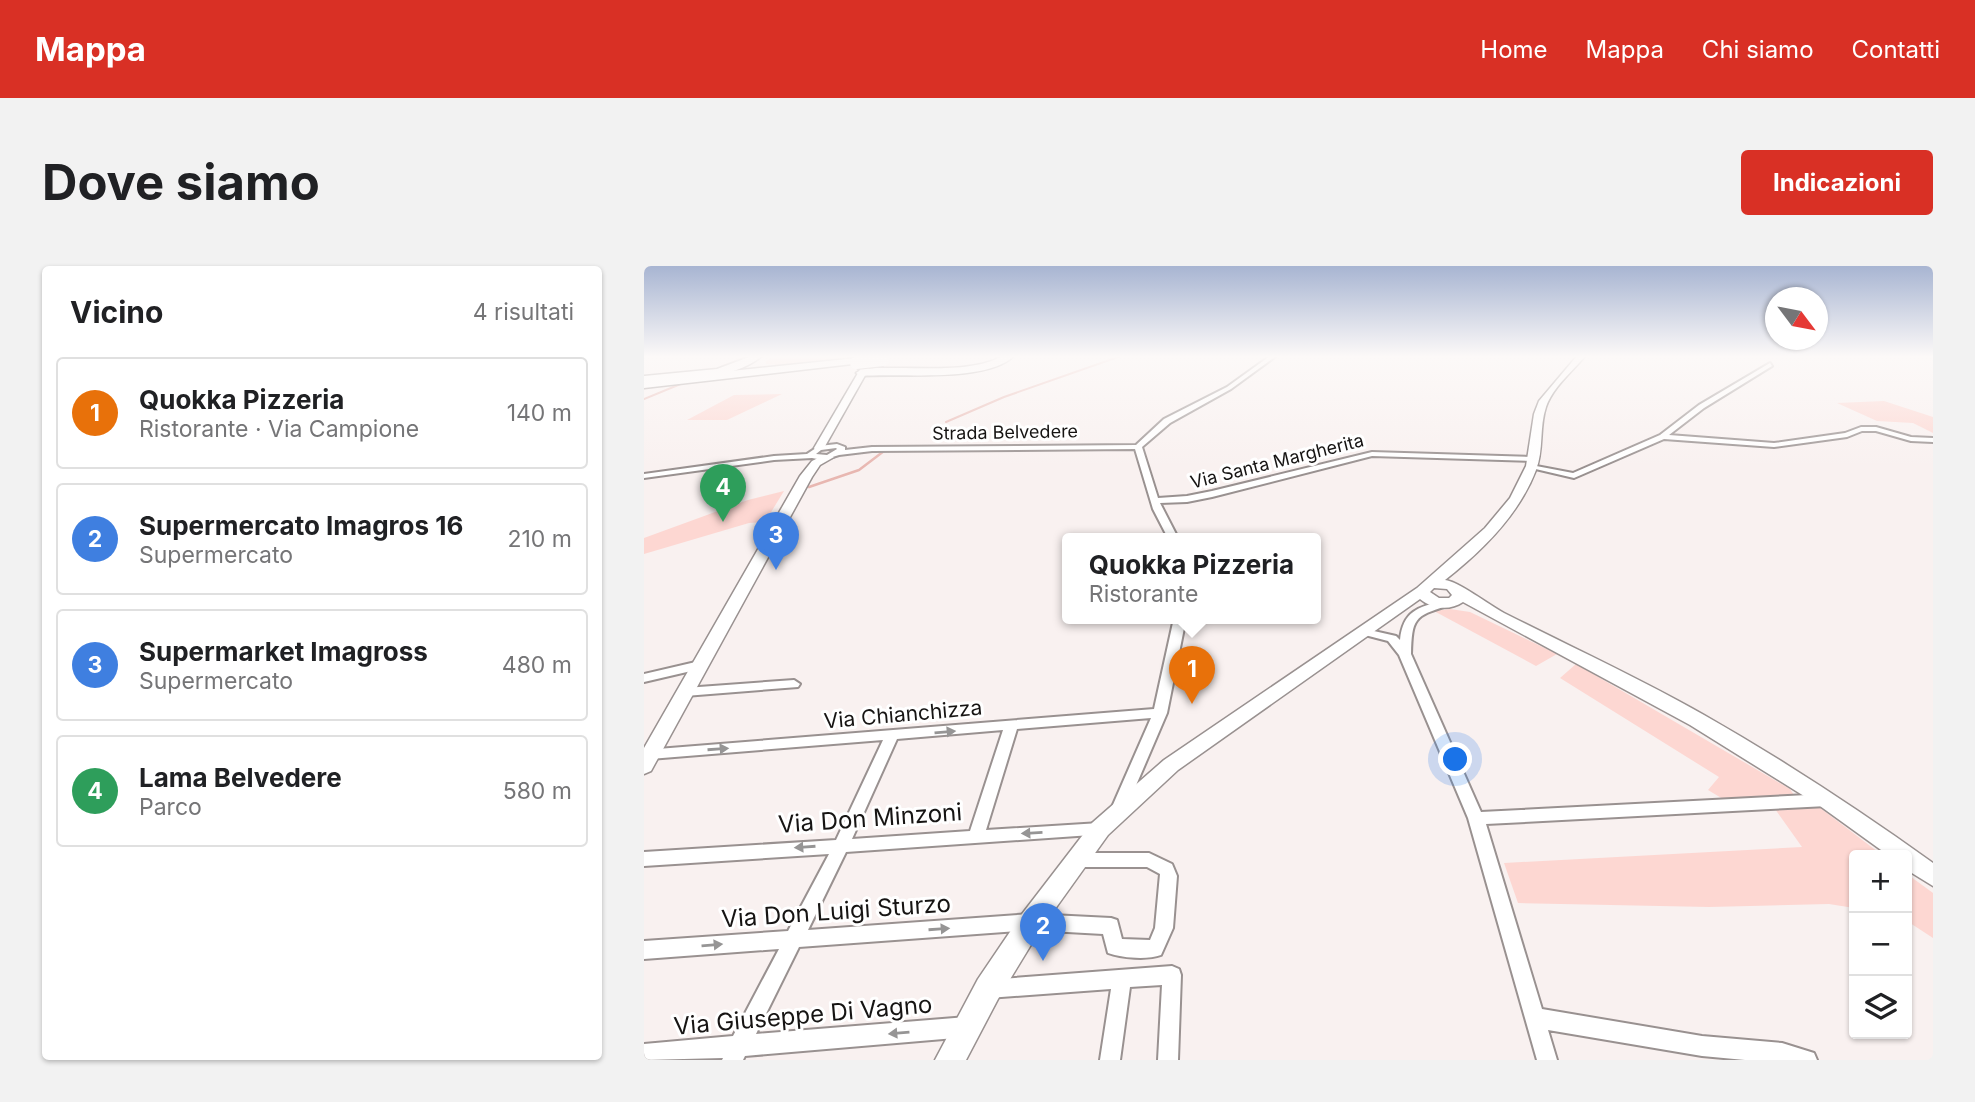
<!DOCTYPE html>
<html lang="it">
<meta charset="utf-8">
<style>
:root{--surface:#fff;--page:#f2f2f2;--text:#202124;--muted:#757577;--line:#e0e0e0;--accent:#d93025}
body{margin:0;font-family:Inter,sans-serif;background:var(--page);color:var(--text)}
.controls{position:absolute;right:21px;bottom:21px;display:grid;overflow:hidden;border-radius:7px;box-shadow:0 2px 5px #0004}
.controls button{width:63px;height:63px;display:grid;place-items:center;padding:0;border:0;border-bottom:2px solid var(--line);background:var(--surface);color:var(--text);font:35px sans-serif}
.compass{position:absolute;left:1121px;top:21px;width:63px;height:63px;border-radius:50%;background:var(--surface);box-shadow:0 2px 5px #0004;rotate:122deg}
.you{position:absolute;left:812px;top:494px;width:24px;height:24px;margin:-18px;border:5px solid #fff;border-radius:50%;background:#1a73e8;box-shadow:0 0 0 10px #1a73e833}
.badge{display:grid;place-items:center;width:46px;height:46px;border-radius:50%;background:var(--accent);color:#fff;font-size:23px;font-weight:700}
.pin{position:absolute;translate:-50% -58px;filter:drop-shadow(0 2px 4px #0008)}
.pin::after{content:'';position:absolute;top:37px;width:24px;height:21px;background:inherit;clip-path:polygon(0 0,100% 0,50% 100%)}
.popup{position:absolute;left:418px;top:267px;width:259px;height:91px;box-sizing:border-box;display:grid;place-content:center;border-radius:7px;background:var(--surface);filter:drop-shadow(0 2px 5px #0005);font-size:23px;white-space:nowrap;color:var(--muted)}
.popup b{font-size:26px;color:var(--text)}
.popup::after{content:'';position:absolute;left:50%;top:100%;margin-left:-14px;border:14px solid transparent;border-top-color:var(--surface)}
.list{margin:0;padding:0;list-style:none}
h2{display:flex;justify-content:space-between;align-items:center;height:91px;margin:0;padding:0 28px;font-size:30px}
h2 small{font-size:23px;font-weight:400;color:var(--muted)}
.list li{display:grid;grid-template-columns:46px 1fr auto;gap:21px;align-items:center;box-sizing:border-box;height:112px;margin:0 14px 14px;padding:0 14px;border:2px solid var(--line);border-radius:7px}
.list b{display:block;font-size:26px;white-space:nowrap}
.list p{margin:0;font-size:23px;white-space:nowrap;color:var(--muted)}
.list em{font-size:23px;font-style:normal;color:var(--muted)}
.icon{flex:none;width:38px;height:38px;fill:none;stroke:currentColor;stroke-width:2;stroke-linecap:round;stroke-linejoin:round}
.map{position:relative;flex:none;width:1289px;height:794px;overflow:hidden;border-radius:7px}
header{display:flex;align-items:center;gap:42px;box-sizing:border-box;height:98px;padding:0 35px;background:var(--accent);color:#fff}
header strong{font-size:33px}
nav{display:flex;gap:38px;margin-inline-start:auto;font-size:24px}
.intro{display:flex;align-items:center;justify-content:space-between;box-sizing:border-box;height:168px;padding:0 42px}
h1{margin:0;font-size:49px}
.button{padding:18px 32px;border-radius:7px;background:var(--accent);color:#fff;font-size:24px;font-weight:700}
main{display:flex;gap:42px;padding:0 42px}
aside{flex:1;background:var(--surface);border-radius:7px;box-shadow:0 2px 5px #0004}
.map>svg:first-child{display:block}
.green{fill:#fdd7d2}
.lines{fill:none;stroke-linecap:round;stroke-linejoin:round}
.stream-far1{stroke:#e8b7b1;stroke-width:2}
.stream{stroke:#e8b7b1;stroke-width:2.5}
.street-casing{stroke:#999190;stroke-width:4}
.secondary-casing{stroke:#999190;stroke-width:3}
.highway-casing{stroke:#999190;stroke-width:3}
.street{fill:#fff;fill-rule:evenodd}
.secondary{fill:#fff;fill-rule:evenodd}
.highway{fill:#fff;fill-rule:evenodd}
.highway-bridge-casing{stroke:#999190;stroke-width:14;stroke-linecap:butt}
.highway-bridge{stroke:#fff;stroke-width:12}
.oneway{fill:#969595}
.labels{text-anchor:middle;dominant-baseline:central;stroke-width:6;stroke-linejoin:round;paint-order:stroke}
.far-street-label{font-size:18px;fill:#161413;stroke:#fff}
.street-label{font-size:21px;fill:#161413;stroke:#fff}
.near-street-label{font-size:24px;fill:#161413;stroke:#fff}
</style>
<header>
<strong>Mappa</strong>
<nav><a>Home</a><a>Mappa</a><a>Chi siamo</a><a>Contatti</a></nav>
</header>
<div class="intro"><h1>Dove siamo</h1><a class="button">Indicazioni</a></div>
<main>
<aside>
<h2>Vicino<small>4 risultati</small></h2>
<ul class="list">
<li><span class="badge" style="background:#e8710a">1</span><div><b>Quokka Pizzeria</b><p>Ristorante · Via Campione</p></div><em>140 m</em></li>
<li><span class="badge" style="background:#3f7fe0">2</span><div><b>Supermercato Imagros 16</b><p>Supermercato</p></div><em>210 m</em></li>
<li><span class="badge" style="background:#3f7fe0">3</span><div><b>Supermarket Imagross</b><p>Supermercato</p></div><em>480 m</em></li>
<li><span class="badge" style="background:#2e9e5b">4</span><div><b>Lama Belvedere</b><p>Parco</p></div><em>580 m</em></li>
</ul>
</aside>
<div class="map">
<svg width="1289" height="794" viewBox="0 0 1289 794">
<rect width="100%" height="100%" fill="#f9f1f0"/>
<g class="green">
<path d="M133,90H222V92L148,100L122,98V95Z"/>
<path d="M138,128L83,154H43L90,129Z"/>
<path d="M1240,135L1289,151V167L1269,157L1233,155L1193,137Z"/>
<path d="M140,225L121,256L105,257L0,288V272L104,234Z"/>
<path d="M806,343L826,346L913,388L892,400L790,345Z"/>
<path d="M932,398L1146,523L1150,529L1079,533L1064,524L1075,511L916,412Z"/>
<path d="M1175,541L1238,589H1210V642L1185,638L1065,641L874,637L860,597L1158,581L1131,543Z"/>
<path d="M1263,608L1289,627V672L1263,655Z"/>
</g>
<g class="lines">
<g class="stream-far1">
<path d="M77,101L104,90"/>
<path d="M0,133L39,117"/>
<path d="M302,156L360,131L477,90"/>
</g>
<path class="stream" d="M165,221L215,204L240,185"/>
<defs>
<g id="street">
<path d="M626,90H632L587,123L526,157L498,181L514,232L543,230L568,225L728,186L889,191L893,193L889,195L728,190L568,231L543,236L516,237L534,272H524L509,243L491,183L228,185L195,189L179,194L168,192L130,194L0,212V208L130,190L163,188L175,180L193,178L201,181V184L228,181L492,179L520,153L583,121ZM192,182L193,183L183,189L172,188L177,184Z"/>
<path d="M1126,97L1128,100L1060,142L1025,169L1130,177L1201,167L1217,161H1232L1267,171L1289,172V176L1267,175L1232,165H1218L1203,171L1130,181L1020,173L930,212L883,201L887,199L929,207L1016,169L1055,139Z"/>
<path d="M799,335L803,336L804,338L803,340C770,350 768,353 767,388L837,546L1183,528L1188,530L1191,534L1188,538L1183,540L842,558L898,743L1058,770L1138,777L1170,787L1173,794H1101L1058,790L904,764L913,794H893L824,552L755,389L744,375L717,368L715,366L721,363L752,370L756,374C759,345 774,341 799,335Z"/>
<path d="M530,352H542L523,447L481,545L476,547L471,545L468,541L507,452L373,463L342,564L456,557L462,558L464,563L462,568L202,586L164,664L387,648L467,652L473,654L478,673L506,674L511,662L516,608L503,601H432L426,599L424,594L426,589L432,587H505L528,598L533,610L529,662L517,689C504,694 477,692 464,687L459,668L387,664L155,681L112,768L323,751L330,754L333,761L330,768L323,771L101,790L99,794H78L79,792L0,794V778L89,770L135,683L0,693V675L144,665L185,588L0,600V586L192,574L239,474L6,493L1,492V484L510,443ZM359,464L326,565L208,573L253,473Z"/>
<path d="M56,395L60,396L62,399L60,402L0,416V408Z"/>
<path d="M150,414L156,418L154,421L41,430L35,426L41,422Z"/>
<path d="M528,700L535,703L537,709L534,794H514L518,719L486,721L476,794H456L467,723L344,732L337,730L334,723L337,716L344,714Z"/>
</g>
<g id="secondary">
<path d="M108,90H118C87,115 38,113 0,116V110L73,103Z"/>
<path d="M224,90H232L180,182L171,184L170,182Z"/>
<path d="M933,90H941C928,106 909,121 902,141C895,161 900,184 892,204C875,249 838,285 801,314C814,315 845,339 860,347C927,381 995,412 1060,449C1139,494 1215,544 1289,597V620L1263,604V589H1244L1176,540L1046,459L819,336C806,345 788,343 776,333L534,504L464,569L396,664L354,733L322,794H291L334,713L378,648L448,557L520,494L773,322L841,262L866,232L882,200L890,148L895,135ZM790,322L803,323L808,329L805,332H795L786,326Z"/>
<path d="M180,189L190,191L176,199L168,211L7,505L0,508V482L156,210L168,195Z"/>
</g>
<g id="highway">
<path d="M358,90H370C342,117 257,107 218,110L212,107C220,101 234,102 244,102C276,101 330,107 358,90Z"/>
<path d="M213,92L217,93V97L0,122V114Z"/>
</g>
</defs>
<use href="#street" class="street-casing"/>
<use href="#secondary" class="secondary-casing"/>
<use href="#highway" class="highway-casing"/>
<use href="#street" class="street"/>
<use href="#secondary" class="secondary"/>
<use href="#highway" class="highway"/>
<defs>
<path id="highway-bridge" d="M212,97L239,94"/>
</defs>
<use href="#highway-bridge" class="highway-bridge-casing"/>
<use href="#highway-bridge" class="highway-bridge"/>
</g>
<defs><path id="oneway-solid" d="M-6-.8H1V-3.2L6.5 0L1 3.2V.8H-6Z" transform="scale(1.75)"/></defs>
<g class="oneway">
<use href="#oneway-solid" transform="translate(301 466) rotate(-5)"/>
<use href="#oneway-solid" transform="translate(74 483) rotate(-4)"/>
<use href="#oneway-solid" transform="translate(388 567) rotate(177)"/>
<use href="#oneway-solid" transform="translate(161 581) rotate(176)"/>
<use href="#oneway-solid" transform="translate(295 663) rotate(-4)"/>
<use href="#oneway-solid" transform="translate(68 679) rotate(-5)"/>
<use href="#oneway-solid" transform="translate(255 767) rotate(175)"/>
</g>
<linearGradient id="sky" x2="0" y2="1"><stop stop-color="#a8b5d2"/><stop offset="0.45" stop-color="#fcf9f8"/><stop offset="1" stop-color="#fcf9f8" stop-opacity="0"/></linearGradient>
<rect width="1289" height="201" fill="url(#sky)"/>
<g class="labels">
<g class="far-street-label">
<text transform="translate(361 166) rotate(-1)">Strada Belvedere</text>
<text transform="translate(633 195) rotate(-14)">Via Santa Margherita</text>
</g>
<g class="street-label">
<text transform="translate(259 448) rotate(-5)">Via Chianchizza</text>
</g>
<g class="near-street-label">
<text transform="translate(226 552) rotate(-4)">Via Don Minzoni</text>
<text transform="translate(192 645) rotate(-4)">Via Don Luigi Sturzo</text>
<text transform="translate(159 749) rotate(-5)">Via Giuseppe Di Vagno</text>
</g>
</g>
</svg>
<div class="controls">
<button>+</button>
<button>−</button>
<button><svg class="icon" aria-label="layers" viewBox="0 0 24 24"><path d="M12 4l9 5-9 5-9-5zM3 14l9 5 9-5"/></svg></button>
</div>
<svg class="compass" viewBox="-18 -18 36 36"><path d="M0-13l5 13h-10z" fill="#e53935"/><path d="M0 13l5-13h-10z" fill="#757577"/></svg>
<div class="you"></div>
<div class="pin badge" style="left:548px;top:438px;background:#e8710a">1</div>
<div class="popup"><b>Quokka Pizzeria</b>Ristorante</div>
<div class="pin badge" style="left:399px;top:695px;background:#3f7fe0">2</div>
<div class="pin badge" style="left:132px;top:304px;background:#3f7fe0">3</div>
<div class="pin badge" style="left:79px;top:256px;background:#2e9e5b">4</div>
</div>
</main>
